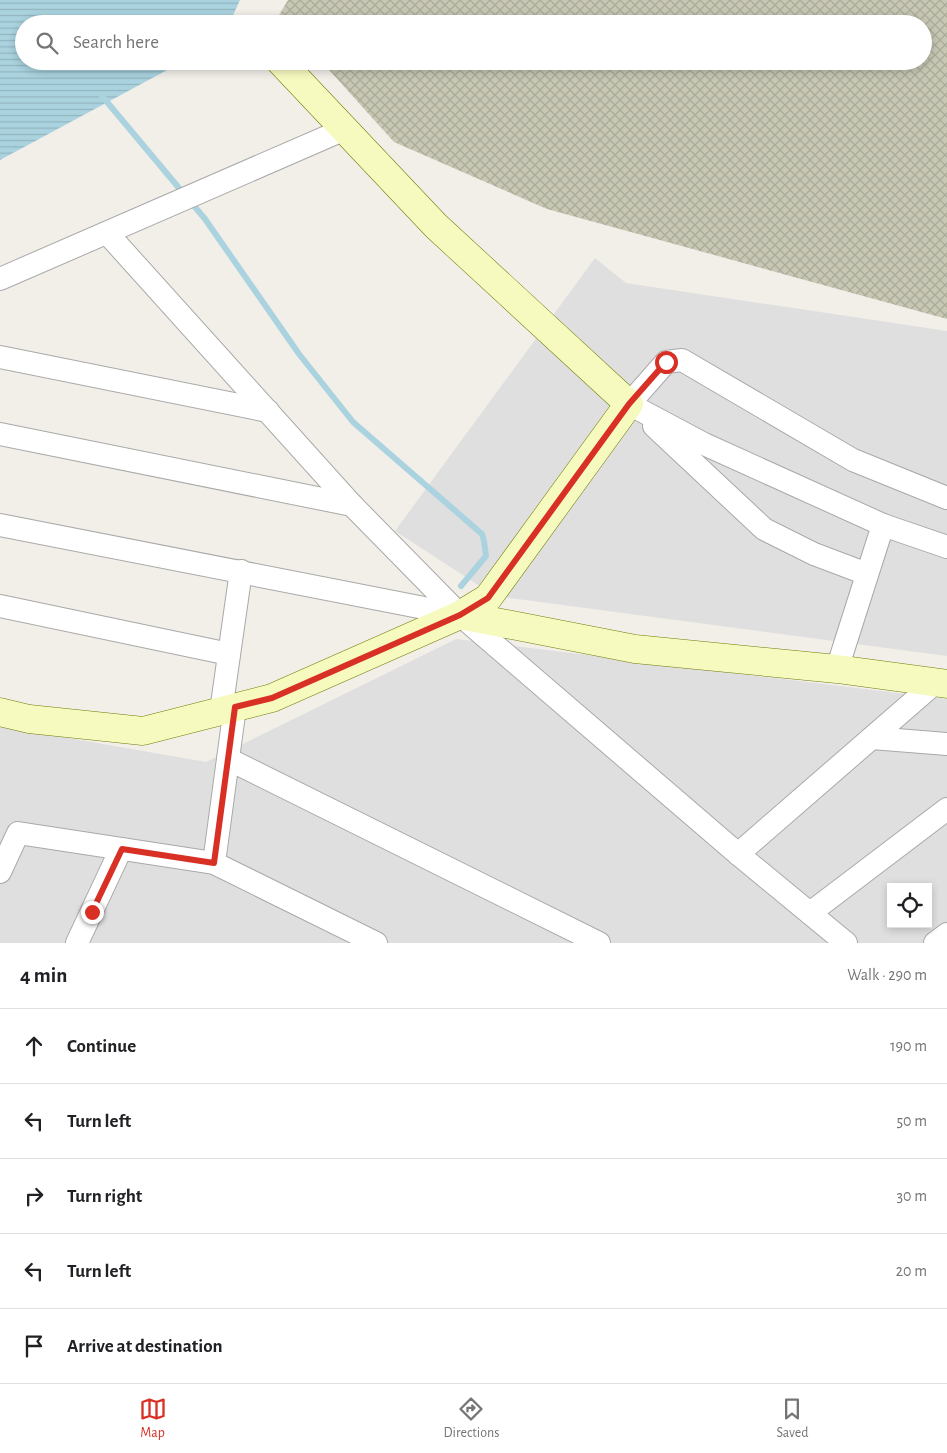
<!DOCTYPE html>
<meta charset="utf-8">
<style>
:root{--surface:#fff;--page:#f6f6f6;--text:#202124;--muted:#757577;--line:#e0e0e0;--accent:#d93025}
body{margin:0;font-family:"Alegreya Sans",sans-serif;background:var(--page);color:var(--text)}
.controls{position:absolute;right:15px;bottom:15px;display:grid;overflow:hidden;border-radius:0px;box-shadow:0 2px 8px #0003}
.controls button{width:45px;height:45px;display:grid;place-items:center;padding:0;border:0;border-bottom:1px solid var(--line);background:var(--surface);color:var(--text);font:25px sans-serif}
.stop{position:absolute;width:15px;height:15px;margin:-11px;border:4px solid #d93025;border-radius:50%;background:#fff}
.stop.end{background:#d93025;border-color:#fff;box-shadow:0 1px 5px #0008}
.list{margin:0;padding:0;list-style:none}
h2{display:flex;justify-content:space-between;align-items:center;height:65px;margin:0;padding:0 20px;font-size:21px}
h2 small{font-size:16px;font-weight:400;color:var(--muted)}
.list li{display:grid;grid-template-columns:32px 1fr auto;gap:15px;align-items:center;box-sizing:border-box;height:75px;padding:0 20px;border-top:1px solid var(--line)}
.list b{display:block;font-size:19px;white-space:nowrap}
.list em{font-size:16px;font-style:normal;color:var(--muted)}
.icon{flex:none;width:28px;height:28px;fill:none;stroke:currentColor;stroke-width:2;stroke-linecap:round;stroke-linejoin:round}
.map{position:relative;flex:none;width:947px;height:943px;overflow:hidden}
.search{position:absolute;background:var(--surface);box-shadow:0 2px 8px #0003;left:15px;right:15px;top:15px;height:55px;display:flex;align-items:center;gap:12px;box-sizing:border-box;padding:0 18px;border-radius:28px;color:var(--muted);font-size:19px}
.sheet{height:440px;background:var(--surface)}
nav{display:flex;justify-content:space-around;align-items:center;box-sizing:border-box;height:70px;border-top:1px solid var(--line);background:var(--surface);font-size:14px;color:var(--muted)}
nav a{display:grid;justify-items:center;gap:2px}
nav .on{color:var(--accent)}
.map>svg:first-child{display:block}
.residential{fill:#e0dfdf;fill-rule:evenodd}
.construction{fill:url(#construction-cross-hatch)}
.water{fill:url(#water-rules)}
.lines{fill:none;stroke-linecap:round;stroke-linejoin:round}
.stream{stroke:#aad3df;stroke-width:6}
.street-casing{stroke:#a9a9a9;stroke-width:24}
.secondary-casing{stroke:#707d05;stroke-width:29}
.street{stroke:#fff;stroke-width:22}
.secondary{stroke:#f7fabf;stroke-width:28}
.route{stroke:#d93025;stroke-width:6}
</style>
<div class="map">
<svg width="947" height="943" viewBox="0 0 947 943">
<defs>
<pattern id="construction-cross-hatch" width="8" height="8" patternUnits="userSpaceOnUse" patternTransform="scale(1.25)"><rect width="8" height="8" fill="#c7c7b4"/><path d="M0 0l8 8M0 8l8-8" fill="none" stroke="#abab9a"/></pattern>
<pattern id="water-rules" width="6" height="5" patternUnits="userSpaceOnUse" patternTransform="scale(1.25)"><rect width="6" height="5" fill="#aad3df"/><path d="M0 2.5h6" fill="none" stroke="#92b5bf"/></pattern>
</defs>
<rect width="100%" height="100%" fill="#f2efe9"/>
<g class="residential">
<path d="M595,258L626,283L947,331V656L495,596L395,531Z"/>
<path d="M456,639L947,699V943H0V726L206,762ZM891,887H928V924H891Z"/>
</g>
<path class="construction" d="M288,0H947V319L547,209L394,142L321,61H923V24H287L279,15Z"/>
<path class="water" d="M0,0H240L229,24H24V61H184L0,160Z"/>
<g class="lines">
<g class="stream">
<path d="M102,96L184,194"/>
<path d="M190,201L205,219L299,354L353,422L482,534L484,541L486,556L461,586"/>
</g>
<defs>
<g id="street">
<path d="M107,233L352,505L460,615L738,854L846,943"/>
<path d="M0,279L345,129"/>
<path d="M0,357L268,411"/>
<path d="M629,404L666,362L682,360L853,460L947,498"/>
<path d="M629,404L704,444L883,525L947,547"/>
<path d="M654,426L764,529L814,554L867,574"/>
<path d="M0,434L352,505"/>
<path d="M0,525L460,615"/>
<path d="M0,606L229,654"/>
<path d="M837,669L883,525"/>
<path d="M221,711L241,571"/>
<path d="M872,738L947,744"/>
<path d="M228,759L599,943"/>
<path d="M738,854L936,682"/>
<path d="M214,863L235,707"/>
<path d="M0,872L18,833L214,863L376,943"/>
<path d="M810,913L947,809"/>
<path d="M77,943L121,849"/>
<path d="M935,943L947,934"/>
</g>
<g id="secondary">
<path d="M280,61L436,226L629,404L488,598L460,615"/>
<path d="M0,712L29,719L143,731L272,698L460,615L635,649L837,669L947,684"/>
</g>
</defs>
<use href="#street" class="street-casing"/>
<use href="#secondary" class="secondary-casing"/>
<use href="#street" class="street"/>
<use href="#secondary" class="secondary"/>
</g>
<g class="lines">
<path class="route" d="M92,912L122,849L214,863L235,707L272,698L460,615L488,598L629,404L666,362"/>
</g>
</svg>
<div class="controls">
<button><svg class="icon" aria-label="locate" viewBox="0 0 24 24"><circle cx="12" cy="12" r="6"/><path d="M12 2v4M12 18v4M2 12h4M18 12h4"/></svg></button>
</div>
<div class="stop" style="left:666px;top:362px"></div>
<div class="stop end" style="left:92px;top:912px"></div>
<div class="search"><svg class="icon" aria-label="search" viewBox="0 0 24 24"><circle cx="10" cy="10" r="6"/><path d="M15 15l6 6"/></svg>Search here</div>
</div>
<section class="sheet">
<h2>4 min<small>Walk · 290 m</small></h2>
<ul class="list">
<li><svg class="icon" aria-label="ahead" viewBox="0 0 24 24"><path d="M12 20V5M6 11l6-6 6 6"/></svg><div><b>Continue</b></div><em>190 m</em></li>
<li><svg class="icon" aria-label="left" viewBox="0 0 24 24"><path d="M17 20v-9H6M10 6l-5 5 5 5"/></svg><div><b>Turn left</b></div><em>50 m</em></li>
<li><svg class="icon" aria-label="right" viewBox="0 0 24 24"><path d="M7 20v-9h11M14 6l5 5-5 5"/></svg><div><b>Turn right</b></div><em>30 m</em></li>
<li><svg class="icon" aria-label="left" viewBox="0 0 24 24"><path d="M17 20v-9H6M10 6l-5 5 5 5"/></svg><div><b>Turn left</b></div><em>20 m</em></li>
<li><svg class="icon" aria-label="arrive" viewBox="0 0 24 24"><path d="M6 21V4h12l-3 4 3 4H6"/></svg><div><b>Arrive at destination</b></div></li>
</ul>
</section>
<nav>
<a class="on"><svg class="icon" aria-label="map" viewBox="0 0 24 24"><path d="M3 6l6-2 6 2 6-2v14l-6 2-6-2-6 2zM9 4v14M15 6v14"/></svg>Map</a>
<a><svg class="icon" aria-label="directions" viewBox="0 0 24 24"><path d="M12 3l9 9-9 9-9-9zM9 14v-3h6M13 9l2 2-2 2"/></svg>Directions</a>
<a><svg class="icon" aria-label="saved" viewBox="0 0 24 24"><path d="M7 4h10v16l-5-4-5 4z"/></svg>Saved</a>
</nav>
